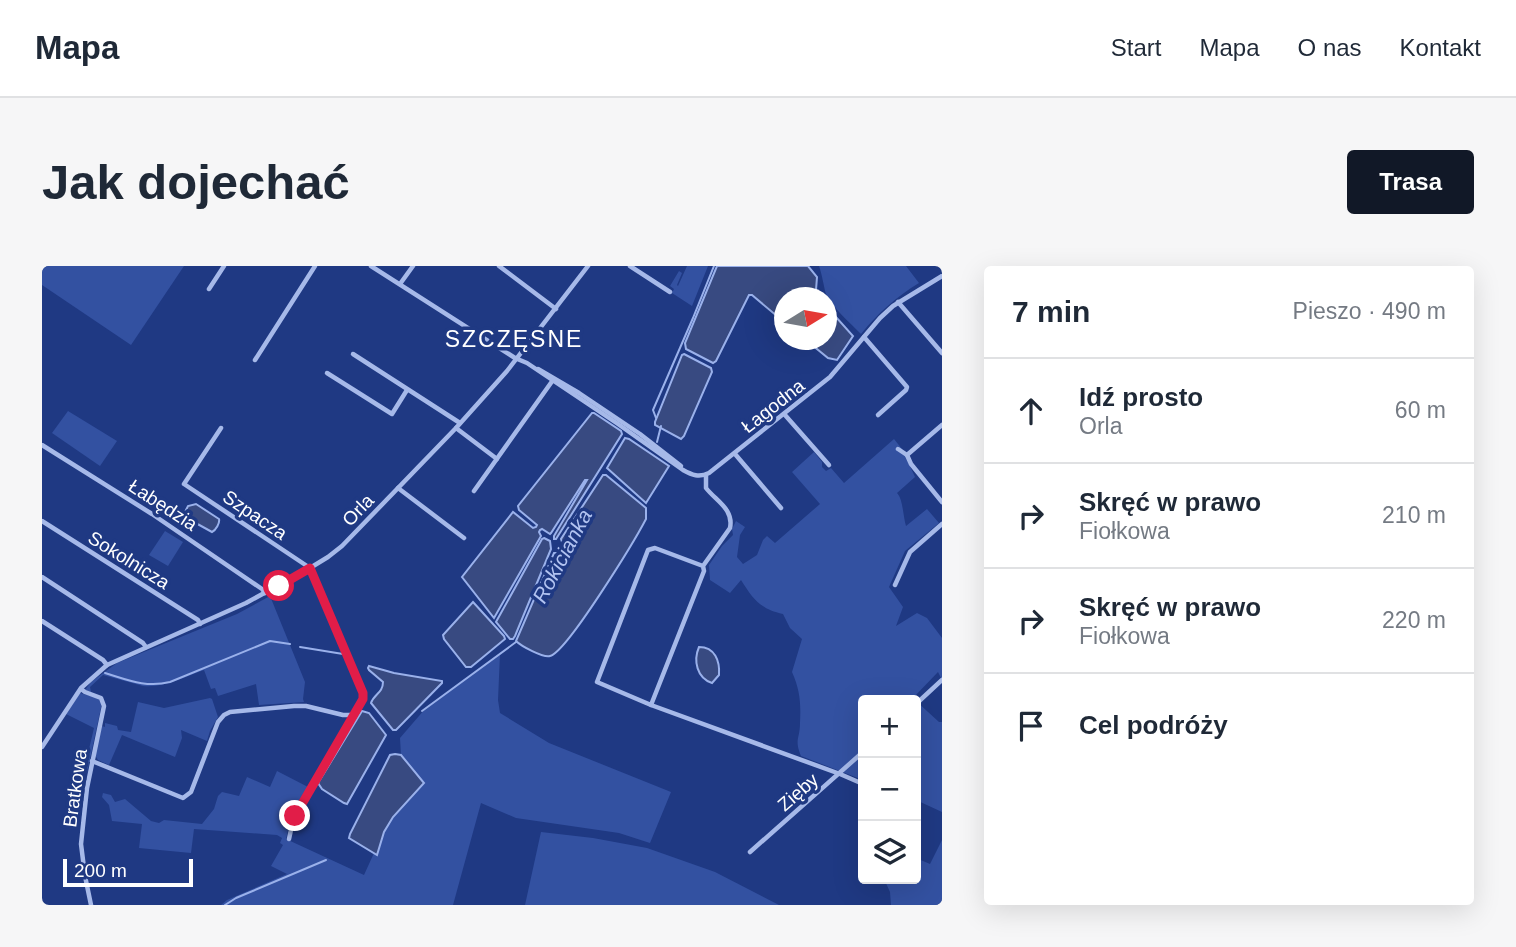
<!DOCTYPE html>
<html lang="pl">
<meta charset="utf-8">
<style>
:root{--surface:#fff;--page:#f6f6f7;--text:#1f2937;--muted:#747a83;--line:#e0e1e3;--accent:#111827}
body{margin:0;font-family:Arial,sans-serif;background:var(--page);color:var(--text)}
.controls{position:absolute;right:21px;bottom:21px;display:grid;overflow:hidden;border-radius:7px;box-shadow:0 7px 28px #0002}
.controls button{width:63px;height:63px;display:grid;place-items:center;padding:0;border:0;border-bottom:2px solid var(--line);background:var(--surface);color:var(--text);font:35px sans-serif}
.compass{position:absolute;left:732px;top:21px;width:63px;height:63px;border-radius:50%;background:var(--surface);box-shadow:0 7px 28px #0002;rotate:79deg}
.scale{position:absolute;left:21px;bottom:18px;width:130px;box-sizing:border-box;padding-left:7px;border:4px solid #fff;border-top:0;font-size:19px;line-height:24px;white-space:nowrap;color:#fff;-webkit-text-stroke:5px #1f3983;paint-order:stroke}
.stop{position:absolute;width:21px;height:21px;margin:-16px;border:5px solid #e11d48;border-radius:50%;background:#fff}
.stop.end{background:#e11d48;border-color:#fff;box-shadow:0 2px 7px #0008}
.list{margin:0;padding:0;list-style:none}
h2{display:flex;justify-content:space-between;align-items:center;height:91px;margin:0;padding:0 28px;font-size:30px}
h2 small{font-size:23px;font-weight:400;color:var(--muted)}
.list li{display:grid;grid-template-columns:46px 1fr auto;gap:21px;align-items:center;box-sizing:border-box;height:105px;padding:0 28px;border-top:2px solid var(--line)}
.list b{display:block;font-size:26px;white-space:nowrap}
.list p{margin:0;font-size:23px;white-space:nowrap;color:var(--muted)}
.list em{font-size:23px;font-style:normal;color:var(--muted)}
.icon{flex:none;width:38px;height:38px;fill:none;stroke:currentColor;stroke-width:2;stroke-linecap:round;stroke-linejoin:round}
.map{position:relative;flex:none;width:900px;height:639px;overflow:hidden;border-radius:7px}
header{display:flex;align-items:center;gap:42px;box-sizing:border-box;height:98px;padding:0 35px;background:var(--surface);border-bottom:2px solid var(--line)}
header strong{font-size:33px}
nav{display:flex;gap:38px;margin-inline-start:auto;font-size:24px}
.intro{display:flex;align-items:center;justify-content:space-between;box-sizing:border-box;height:168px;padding:0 42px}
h1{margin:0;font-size:49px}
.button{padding:18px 32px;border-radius:7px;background:var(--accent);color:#fff;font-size:24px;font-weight:700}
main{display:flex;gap:42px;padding:0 42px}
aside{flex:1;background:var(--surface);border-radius:7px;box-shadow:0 7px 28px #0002}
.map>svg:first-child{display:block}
.green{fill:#3351a1}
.water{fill:#384a81;stroke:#9ab1eb;stroke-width:2}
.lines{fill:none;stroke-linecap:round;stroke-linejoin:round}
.stream{stroke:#9ab1eb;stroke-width:2}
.minor{stroke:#a6b9e9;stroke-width:4.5}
.route{stroke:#e11d48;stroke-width:9}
.labels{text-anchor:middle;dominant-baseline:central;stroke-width:7;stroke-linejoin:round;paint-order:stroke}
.street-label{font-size:19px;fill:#fff;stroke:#1f3983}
.water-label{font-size:21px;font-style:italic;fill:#b2c3f1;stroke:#1f3983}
.quarter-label{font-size:23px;letter-spacing:2px;fill:#fff;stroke:#1f3983}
</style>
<header>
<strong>Mapa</strong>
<nav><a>Start</a><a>Mapa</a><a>O nas</a><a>Kontakt</a></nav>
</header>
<div class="intro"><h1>Jak dojechać</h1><a class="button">Trasa</a></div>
<main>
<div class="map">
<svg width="900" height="639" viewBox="0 0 900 639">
<rect width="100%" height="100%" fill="#1f3983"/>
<g class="green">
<path d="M0,0H142L89,79L0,19Z"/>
<path d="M645,0H666L650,40L630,27L632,23L628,20L637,5L640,7L635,19L636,20Z"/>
<path d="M777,0H864L877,17C854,31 836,47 819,68C808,57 791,42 784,28C782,22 780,8 777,0Z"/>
<path d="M26,145L75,175L58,200L10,167Z"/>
<path d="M852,173L860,183L873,211L855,227C861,233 861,250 864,260L885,243L897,257L863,285L847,321L861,341L854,360L875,347L885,352L900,372V414L896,406L871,432L873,434H821V514L759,490C752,473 758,473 758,457C759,437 758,424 750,406L760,373L748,362L741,348C718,343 711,333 699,314L688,327L668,314L667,299L680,280L691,269L690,263L694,255L703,261L698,269L695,291L701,298L715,289L721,274L725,270L733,277L778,238L750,206L772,186L780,196V201L784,205L789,202L802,217Z"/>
<path d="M123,265L141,276L126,300L107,289Z"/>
<path d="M228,330L263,416L261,433L262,436L217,439L214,418L176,430L173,422L169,423L162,404C142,411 123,422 101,420L61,409L48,421L49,426L43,424L49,416L75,397L195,348Z"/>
<path d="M458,388L456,434L458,447L507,477L629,526L608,577L577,567L474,552L439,537L411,639H179L185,634L245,608L229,600L241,579L238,577L240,572L235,569L152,563L149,587L97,582L100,558L70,555L67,539L60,531L61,527L69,529L73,536L83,533L109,555L117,557L122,554L160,558L172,543L176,530L180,526L197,530L205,511L228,521L235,505L266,521L250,547L244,573L322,609L332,587L335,588L342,566L351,551L382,517L359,489L358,472L383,443Z"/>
<path d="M38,427L56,432L60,437L45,507H42L43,500L52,462L24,448Z"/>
<path d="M168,432L170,433L176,451L168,465L165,475L139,464L140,472L133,491L80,469L67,499L56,494L53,489L60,460L63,461V457L75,460L76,464L89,466L96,436L122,442Z"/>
<path d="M874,435L897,456H900V546L874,534V489C879,479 876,476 874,466C872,457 874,445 874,435Z"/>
<path d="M499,566L551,572L605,582L673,606L737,639H483Z"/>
<path d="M900,574V639H849L848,626L842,613H874V592L888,598Z"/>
</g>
<g class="water">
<path d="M675,0H766L775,11L774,24L776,31L743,32L742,56L710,29H707L674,95L671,97L644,83L643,77Z"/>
<path d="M785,41L811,70L795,94L786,92L764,74H785Z"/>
<path d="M642,88L669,102L670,106L642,170L639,173L613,159V156L640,89Z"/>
<path d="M550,147H552L579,165L580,168L514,273H512V270L545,214H543L509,267L508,268L500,263L498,264L497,266L499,270L452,352L420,311L471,246L491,262L494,261L495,259L477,244L476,240Z"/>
<path d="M583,172L587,173L627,200L604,237L565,202Z"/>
<path d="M561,209H564L604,242V253C593,274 525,386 508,390C501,392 479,380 474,375L512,287H520L523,285L519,273Z"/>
<path d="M154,238L177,253C178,257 174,264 170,266L141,250L146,240Z"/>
<path d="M502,272L508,275L509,283L473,370L471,373H468L454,356L500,273Z"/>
<path d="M431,336L462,370L463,373L429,401H424L402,373L401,369Z"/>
<path d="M657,381C673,381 678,395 677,409L670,417C655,412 651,395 657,381Z"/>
<path d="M327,400L352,407L400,415V417L354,464H351L329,437C332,428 341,427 341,416L327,404L326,402Z"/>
<path d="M320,445L327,447L344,469L305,538L302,537L280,523L276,517Z"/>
<path d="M353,488L359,489L382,517L351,551L342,566L335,589L307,572L308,568L348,489Z"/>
</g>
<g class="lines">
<g class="stream">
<path d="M614,152L611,144L651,52L672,0"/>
<path d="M615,176L619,160"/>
<path d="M258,381L301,388"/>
<path d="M63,407C86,414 104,422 128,416L228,375L248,378"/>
<path d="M380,445L474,376"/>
<path d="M183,639L194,632L284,594"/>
</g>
<g class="minor">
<path d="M329,0L473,92L485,97L576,158L641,204C650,209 657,212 667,207L788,111L838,52L851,40L900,10"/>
<path d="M457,0L514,43"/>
<path d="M588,0L628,26"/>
<path d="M358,18L371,0"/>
<path d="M167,23L182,0"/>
<path d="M856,36L900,87"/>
<path d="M822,71L865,121L864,124L836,149"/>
<path d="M311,88L418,157"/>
<path d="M213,94L273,0"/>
<path d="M496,103L537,127L598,168L639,200"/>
<path d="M285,107L350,148L365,124"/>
<path d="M743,149L787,199"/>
<path d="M179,162L142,218L268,302L321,427V433L252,550L247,573"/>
<path d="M414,162L455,193"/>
<path d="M0,179L110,248L220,323L223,327"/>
<path d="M856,183L865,189L869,198L900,236"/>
<path d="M693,188L739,242"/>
<path d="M865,189L900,159"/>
<path d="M356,222L422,272"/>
<path d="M432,225L511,114"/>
<path d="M0,255L156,354L158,358"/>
<path d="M661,300L613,282L606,284L555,416L609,439L662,305L661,300L688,262C692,243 674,235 664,222V209"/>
<path d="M0,311L101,377L104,381"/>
<path d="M853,319L868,286L900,258"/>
<path d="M0,355L61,394L65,399"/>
<path d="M39,423L43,426L59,432L62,440L45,522L39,578L43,610L49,639"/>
<path d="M874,438L900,414"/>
<path d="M609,439L798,508L821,518"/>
<path d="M0,481L39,422L65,399L204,337L268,302L286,291L300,280L414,162L465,105L546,0"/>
<path d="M50,495L141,532L149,526L176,456L182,449L188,446L252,440H264L301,449H311"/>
<path d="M708,586L821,486"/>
</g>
</g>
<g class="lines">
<path class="route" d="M237,320L268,302L321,427V433L253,550"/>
</g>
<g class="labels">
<g class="street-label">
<text transform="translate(731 140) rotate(-38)">Łagodna</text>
<text transform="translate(121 239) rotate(33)">Łabędzia</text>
<text transform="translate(316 244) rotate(-46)">Orla</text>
<text transform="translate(213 249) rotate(34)">Szpacza</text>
<text transform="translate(87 294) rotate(32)">Sokolnicza</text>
<text transform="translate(33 522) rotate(-82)">Bratkowa</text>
<text transform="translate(756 526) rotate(-41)">Zięby</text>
</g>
<g class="water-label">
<text transform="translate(520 290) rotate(-62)">Rokicianka</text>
</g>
<g class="quarter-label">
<text x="472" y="73">SZCZĘSNE</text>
</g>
</g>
</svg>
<div class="controls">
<button>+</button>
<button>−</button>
<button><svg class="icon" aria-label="layers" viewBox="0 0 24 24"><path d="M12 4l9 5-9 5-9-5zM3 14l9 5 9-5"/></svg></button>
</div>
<svg class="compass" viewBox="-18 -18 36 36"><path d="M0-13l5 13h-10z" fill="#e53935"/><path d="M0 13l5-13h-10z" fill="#747a83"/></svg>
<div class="scale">200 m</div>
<div class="stop" style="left:237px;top:320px"></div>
<div class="stop end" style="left:253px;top:550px"></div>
</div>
<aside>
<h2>7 min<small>Pieszo · 490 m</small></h2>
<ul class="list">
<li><svg class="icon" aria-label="ahead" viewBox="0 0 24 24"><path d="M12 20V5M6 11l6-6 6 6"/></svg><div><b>Idź prosto</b><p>Orla</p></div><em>60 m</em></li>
<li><svg class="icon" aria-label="right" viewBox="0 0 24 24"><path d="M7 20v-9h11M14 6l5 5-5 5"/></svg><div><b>Skręć w prawo</b><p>Fiołkowa</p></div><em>210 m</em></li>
<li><svg class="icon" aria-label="right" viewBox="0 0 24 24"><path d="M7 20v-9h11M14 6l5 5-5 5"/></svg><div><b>Skręć w prawo</b><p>Fiołkowa</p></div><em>220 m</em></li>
<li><svg class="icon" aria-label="arrive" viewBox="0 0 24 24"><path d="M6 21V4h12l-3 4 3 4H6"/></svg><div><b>Cel podróży</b></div></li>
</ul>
</aside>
</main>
